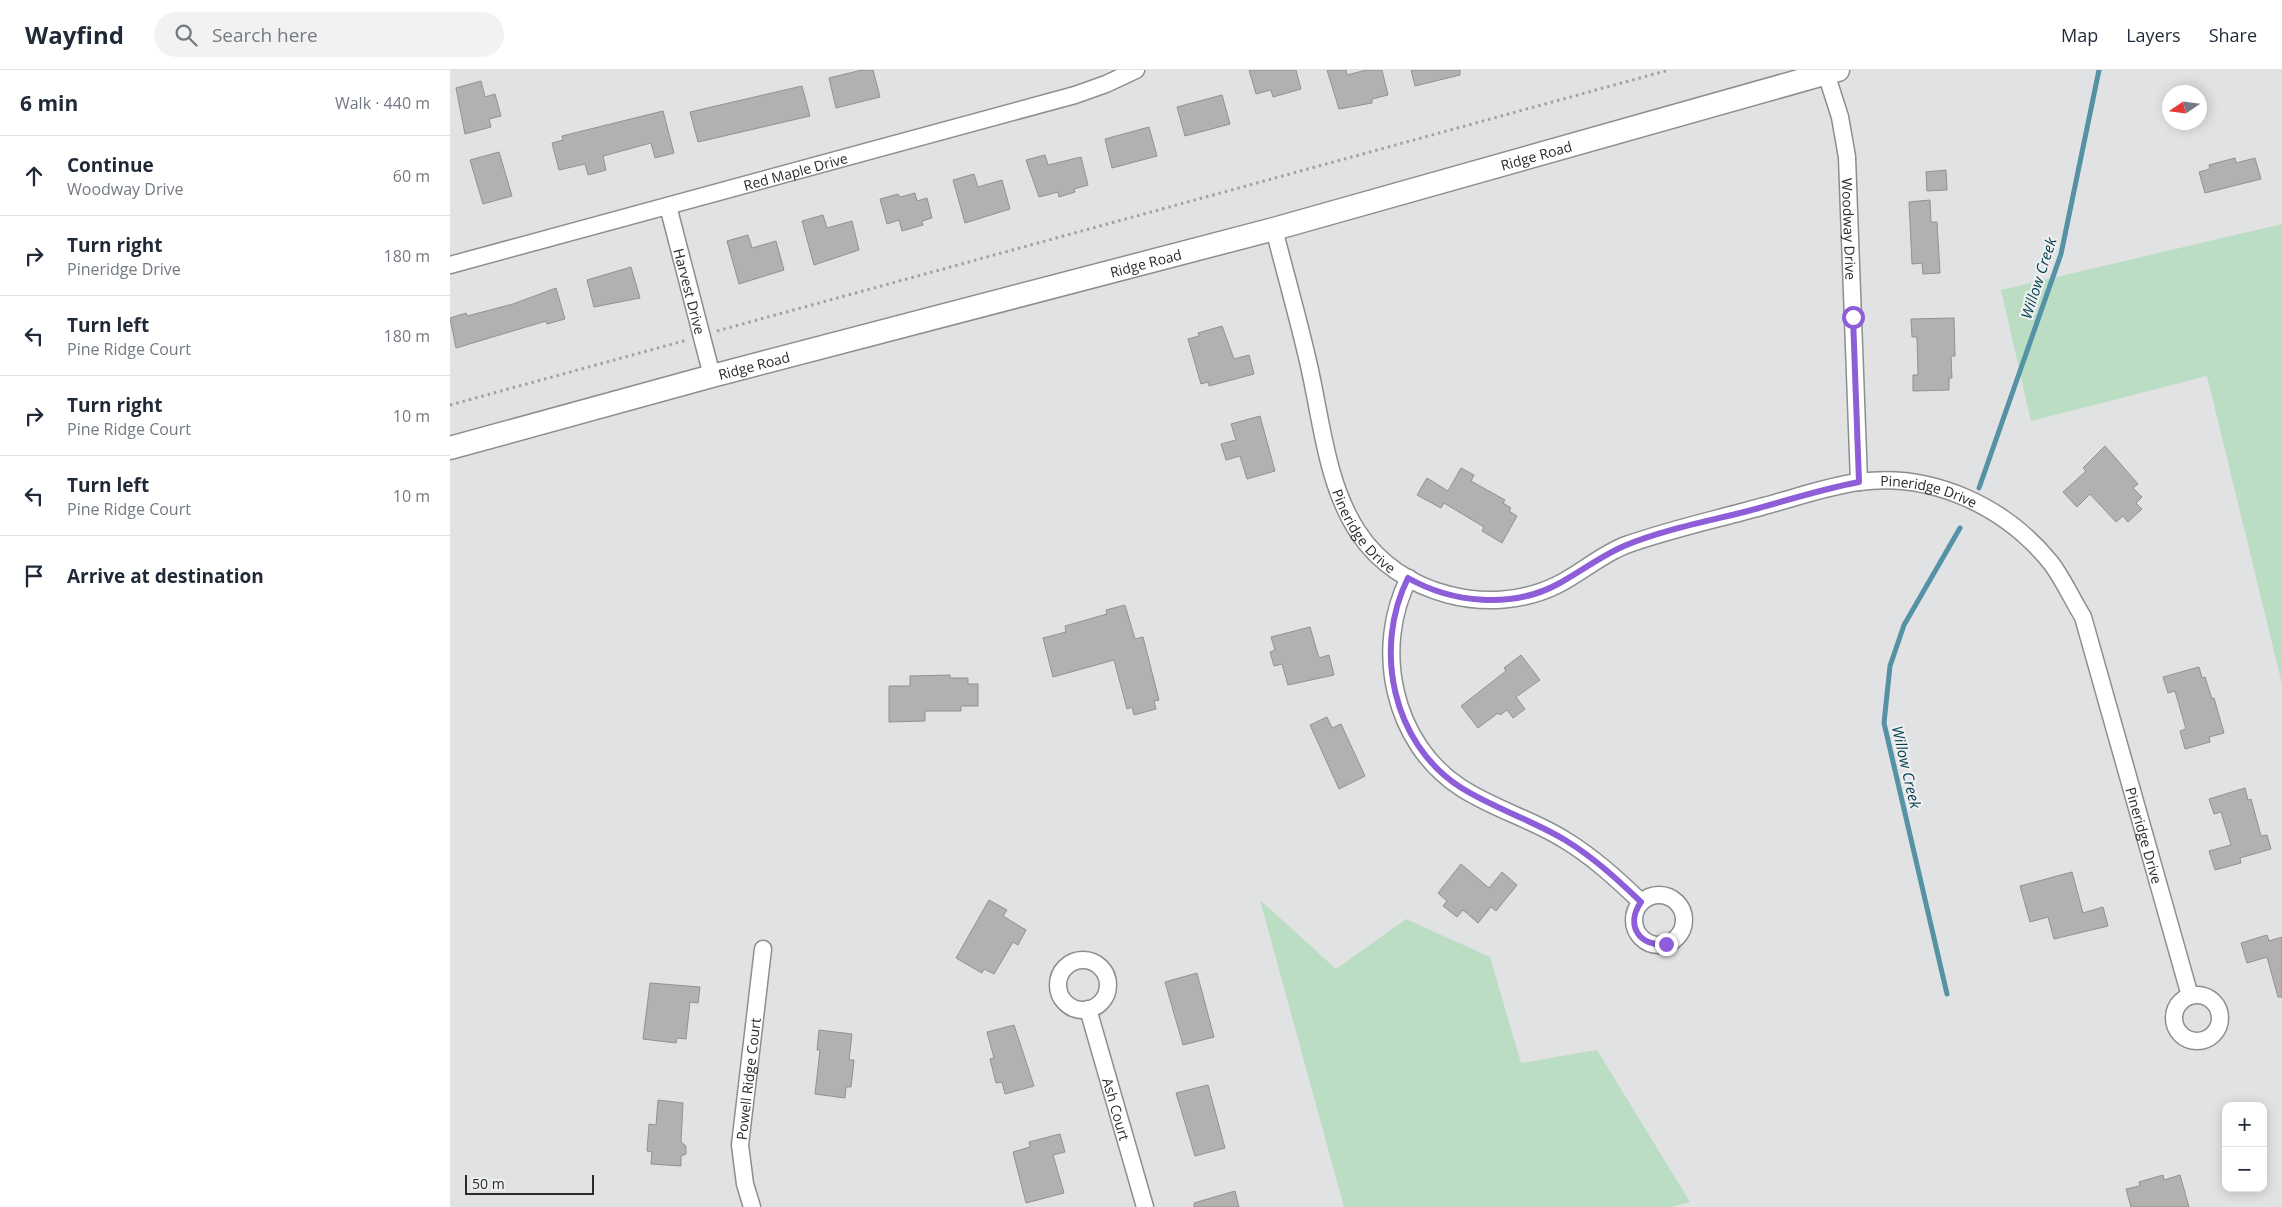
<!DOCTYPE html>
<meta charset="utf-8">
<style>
:root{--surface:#fff;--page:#f2f2f3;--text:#1f2937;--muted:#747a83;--line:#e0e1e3}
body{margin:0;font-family:"Open Sans",sans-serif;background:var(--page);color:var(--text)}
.controls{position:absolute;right:15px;bottom:15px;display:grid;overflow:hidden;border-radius:10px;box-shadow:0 2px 12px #0003}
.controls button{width:45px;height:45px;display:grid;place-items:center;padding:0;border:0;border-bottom:1px solid var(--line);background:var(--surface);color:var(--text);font:25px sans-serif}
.compass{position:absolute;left:1712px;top:15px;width:45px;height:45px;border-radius:50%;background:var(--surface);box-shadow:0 2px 12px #0003;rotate:257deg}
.scale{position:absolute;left:15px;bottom:12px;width:129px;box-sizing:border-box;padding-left:5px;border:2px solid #2a2b2b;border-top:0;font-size:14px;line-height:18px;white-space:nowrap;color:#2a2b2b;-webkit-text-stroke:4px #edeff0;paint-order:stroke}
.stop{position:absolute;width:15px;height:15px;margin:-11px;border:4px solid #8e5ed8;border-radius:50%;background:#fff}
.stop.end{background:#8e5ed8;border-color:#fff;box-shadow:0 1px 5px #0008}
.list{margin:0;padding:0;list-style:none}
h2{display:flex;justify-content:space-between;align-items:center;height:65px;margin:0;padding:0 20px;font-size:21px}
h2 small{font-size:16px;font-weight:400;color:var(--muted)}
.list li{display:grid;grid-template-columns:32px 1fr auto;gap:15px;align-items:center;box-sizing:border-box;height:80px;padding:0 20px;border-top:1px solid var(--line)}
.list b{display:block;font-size:19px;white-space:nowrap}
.list p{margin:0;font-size:16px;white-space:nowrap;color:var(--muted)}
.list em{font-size:16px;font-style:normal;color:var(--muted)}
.icon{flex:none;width:28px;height:28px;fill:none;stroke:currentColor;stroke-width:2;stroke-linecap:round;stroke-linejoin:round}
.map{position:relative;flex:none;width:1832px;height:1137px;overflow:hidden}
header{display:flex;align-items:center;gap:30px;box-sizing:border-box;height:70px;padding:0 25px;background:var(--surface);border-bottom:1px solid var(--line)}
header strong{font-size:24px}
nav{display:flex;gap:28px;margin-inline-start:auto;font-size:18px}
.search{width:350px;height:45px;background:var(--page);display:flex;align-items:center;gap:12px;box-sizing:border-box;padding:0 18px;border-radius:28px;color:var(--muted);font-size:19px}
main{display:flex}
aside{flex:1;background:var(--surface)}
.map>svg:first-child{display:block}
.green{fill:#baddc3}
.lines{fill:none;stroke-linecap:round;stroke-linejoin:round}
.stream{stroke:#5692a5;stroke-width:5}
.building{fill:#b3b1b0;stroke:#939190}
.street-casing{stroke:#8c8e8f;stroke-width:19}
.secondary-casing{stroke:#8c8e8f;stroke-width:25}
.path{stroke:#a0a2a2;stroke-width:3;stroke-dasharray:2.5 4;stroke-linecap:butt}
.street{stroke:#fff;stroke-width:16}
.secondary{stroke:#fff;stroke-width:22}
.route{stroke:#8e5ed8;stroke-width:6}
.labels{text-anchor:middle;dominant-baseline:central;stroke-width:4.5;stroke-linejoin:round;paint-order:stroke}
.street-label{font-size:14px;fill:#2a2b2b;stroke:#edeff0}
.water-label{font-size:15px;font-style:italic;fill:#043d4c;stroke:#edeff0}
</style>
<header>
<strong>Wayfind</strong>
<div class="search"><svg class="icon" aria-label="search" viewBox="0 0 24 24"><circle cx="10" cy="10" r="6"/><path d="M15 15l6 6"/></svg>Search here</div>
<nav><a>Map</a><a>Layers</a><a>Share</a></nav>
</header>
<main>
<aside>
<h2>6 min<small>Walk · 440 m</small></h2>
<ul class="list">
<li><svg class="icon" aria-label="ahead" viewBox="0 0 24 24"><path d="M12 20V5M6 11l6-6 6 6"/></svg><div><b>Continue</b><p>Woodway Drive</p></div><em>60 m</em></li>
<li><svg class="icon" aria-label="right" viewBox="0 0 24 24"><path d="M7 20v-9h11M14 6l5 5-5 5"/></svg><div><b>Turn right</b><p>Pineridge Drive</p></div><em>180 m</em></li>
<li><svg class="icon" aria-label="left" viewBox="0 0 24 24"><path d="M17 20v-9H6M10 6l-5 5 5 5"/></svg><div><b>Turn left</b><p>Pine Ridge Court</p></div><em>180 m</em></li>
<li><svg class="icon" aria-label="right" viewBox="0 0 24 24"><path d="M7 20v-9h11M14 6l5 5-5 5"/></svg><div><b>Turn right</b><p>Pine Ridge Court</p></div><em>10 m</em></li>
<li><svg class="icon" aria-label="left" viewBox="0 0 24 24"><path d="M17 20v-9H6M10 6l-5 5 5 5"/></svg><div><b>Turn left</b><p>Pine Ridge Court</p></div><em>10 m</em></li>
<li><svg class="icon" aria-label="arrive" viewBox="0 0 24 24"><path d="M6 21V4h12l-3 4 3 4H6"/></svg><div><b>Arrive at destination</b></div></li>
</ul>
</aside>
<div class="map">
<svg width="1832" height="1137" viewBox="0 0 1832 1137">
<rect width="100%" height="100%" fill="#e0e2e3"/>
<g class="green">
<path d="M1832,154V614L1757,306L1581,351L1551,220Z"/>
<path d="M810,830L886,899L956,849L1040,887L1071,993L1147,980L1240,1132L1221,1137H894Z"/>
</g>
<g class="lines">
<g class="stream">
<path d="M1529,418L1611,184L1649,0"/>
<path d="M1497,924L1434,653L1440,596L1454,555L1510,458"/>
</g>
</g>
<g class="building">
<path d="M412,0H423L430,27L386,38L379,8Z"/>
<path d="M799,0H846L851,19L823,27L821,20L806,24Z"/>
<path d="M877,0H896L897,5L916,0H932L938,25L922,29V33L889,39Z"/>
<path d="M961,0H1010V5L965,16Z"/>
<path d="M31,11L35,27L45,24L51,46L39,49L41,57L15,64L6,18Z"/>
<path d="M352,16L360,46L248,72L240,42Z"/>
<path d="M772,25L780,54L735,66L727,37Z"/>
<path d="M213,41L224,83L205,88L201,73L153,86L156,100L138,105L135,94L109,100L102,73L113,70L112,66Z"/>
<path d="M699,57L707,86L662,98L655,69Z"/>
<path d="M49,82L62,126L33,134L20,90Z"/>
<path d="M595,85L598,95L631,87L638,115L624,119L625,122L609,127L608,122L589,127L576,90Z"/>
<path d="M1785,88L1786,93L1805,88L1811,109L1755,123L1749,102L1760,99L1759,95Z"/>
<path d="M1496,100L1497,120L1477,121L1476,102Z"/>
<path d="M524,104L528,117L552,110L560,139L515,153L503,110Z"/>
<path d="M465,123L467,131L477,128L482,148L472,151L473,155L452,161L449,150L437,154L430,129L448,124L450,127Z"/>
<path d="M1480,130L1481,152H1487L1490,203L1473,204L1472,193L1462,194L1459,132Z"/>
<path d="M373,145L377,158L402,151L409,180L364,195L352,151Z"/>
<path d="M298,165L302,178L326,171L334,200L289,214L277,171Z"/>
<path d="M181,197L190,228L144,237L137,210Z"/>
<path d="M106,218L115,249L97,254L96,251L6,278L0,248L16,243L17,246L63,234Z"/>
<path d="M1504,248L1505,286H1501L1502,308H1499V320L1463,321V305H1468L1467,267H1462L1461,249Z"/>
<path d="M772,256L784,289L799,285L804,304L759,316L758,312L751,314L738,269L749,266L748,263Z"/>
<path d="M810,346L825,401L797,409L790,386L776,390L771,374L786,370L781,354Z"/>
<path d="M1655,376L1688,414L1683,418L1692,427L1686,433L1692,439L1678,452L1673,446L1666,452L1640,424L1627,437L1613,422L1636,401L1633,398Z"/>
<path d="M1011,398L1024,405L1021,411L1055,430L1053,433L1061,438L1059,441L1067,446L1052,473L1032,461L1034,457L994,433L991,438L967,425L977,408L998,421Z"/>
<path d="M675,535L685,569L693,567L709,630L704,631L706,639L684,645L682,637L677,639L664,590L603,607L593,568L616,562L615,556L657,544L656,540Z"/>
<path d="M860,557L869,588L879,585L884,605L838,615L832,594L824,596L820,582L825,580L821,567Z"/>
<path d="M1071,585L1090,610L1066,627L1075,639L1063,648L1057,640L1050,645L1048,643L1028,658L1011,636L1056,601L1054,598Z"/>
<path d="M1749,597L1752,608L1755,607L1762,629L1764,628L1774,663L1759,667L1760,672L1735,679L1730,661L1736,659L1725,621L1718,623L1713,607Z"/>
<path d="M500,605V608H518V614H528V636H511V641H475V651L439,652V616H460V606Z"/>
<path d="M877,647L882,658L891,654L915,706L889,719L860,655Z"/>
<path d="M1795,718L1798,730L1801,729L1811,766L1817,765L1821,779L1790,788L1791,793L1765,800L1759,781L1781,775L1771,742L1764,744L1759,729Z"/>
<path d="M1011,794L1039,818L1052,802L1067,815L1046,841L1041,837L1028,853L1013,840L1007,847L993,836L997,831L988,823Z"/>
<path d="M1622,802L1633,843L1653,837L1658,856L1604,869L1598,847L1580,852L1570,816Z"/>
<path d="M539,830L557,840L553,846L576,860L568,875L563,872L544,904L534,899L532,903L506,888Z"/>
<path d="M1817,865L1819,871L1832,867V927H1828L1817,887L1797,893L1791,873Z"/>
<path d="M747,903L764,967L733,975L715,912Z"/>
<path d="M200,913L250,917L248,933L240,932L236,969L227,968L226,973L193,969Z"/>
<path d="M564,955L584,1016L555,1024L552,1012L546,1013L540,989L544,988L537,962Z"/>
<path d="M369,960L402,964L399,990H404L401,1017H396L395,1028L365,1024L370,980H367Z"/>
<path d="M758,1015L775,1078L745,1086L726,1023Z"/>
<path d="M208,1030L233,1033L231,1072L236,1076V1084L231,1086V1096L201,1094L202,1082L197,1081L199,1054L206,1055Z"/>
<path d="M610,1064L615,1082L603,1085L614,1123L576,1133L563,1082L580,1077L579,1072Z"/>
<path d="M1713,1105L1714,1110L1730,1105L1739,1137H1681L1676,1119L1690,1116L1689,1112Z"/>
<path d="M785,1121L789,1137H744V1133Z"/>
</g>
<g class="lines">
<defs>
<g id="street">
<path id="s1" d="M1375,0L1390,47L1397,87L1409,412"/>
<path id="s2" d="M218,136L262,306"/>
<path id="s3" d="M824,159C835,202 847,244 857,287C871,344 875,412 908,462C949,525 1040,548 1107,515C1131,503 1152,484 1176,475C1221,459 1268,449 1314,436C1345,428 1377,416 1409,412C1482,402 1555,436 1601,493C1613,509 1622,529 1633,547L1740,926"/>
<path id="s4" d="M0,195L625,25L656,14L686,0"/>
<path d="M959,508C923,578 943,673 1010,717C1043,739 1082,749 1115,770C1143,787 1167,809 1191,832"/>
<circle cx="1209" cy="850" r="25"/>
<circle cx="633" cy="915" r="25"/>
<circle cx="1747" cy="948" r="23"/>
<path id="s5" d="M638,939L695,1137"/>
<path id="s6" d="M302,1137L295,1114L290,1075L313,879"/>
</g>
<g id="secondary">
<path id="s7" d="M0,378L262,306L824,159L1388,0"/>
</g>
</defs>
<use href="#street" class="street-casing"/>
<use href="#secondary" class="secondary-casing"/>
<g class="path">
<path d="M267,261L1219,0"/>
<path d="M0,335L237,270"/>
</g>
<use href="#street" class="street"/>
<use href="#secondary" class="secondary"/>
</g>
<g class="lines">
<path class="route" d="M1216,874C1189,877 1175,855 1191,832C1167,809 1143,787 1115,770C1082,750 1043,738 1010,717C942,673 923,578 958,508C1002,533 1062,539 1108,514C1130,502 1151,486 1174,476C1212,460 1258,451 1298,441C1335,431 1372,419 1409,412L1403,247"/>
</g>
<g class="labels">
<g class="street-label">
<text stroke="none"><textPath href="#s7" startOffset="1125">Ridge Road</textPath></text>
<text stroke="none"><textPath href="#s4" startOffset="358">Red Maple Drive</textPath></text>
<text stroke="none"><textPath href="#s1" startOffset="162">Woodway Drive</textPath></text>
<text stroke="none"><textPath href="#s7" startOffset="720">Ridge Road</textPath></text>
<text stroke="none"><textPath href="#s2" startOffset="88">Harvest Drive</textPath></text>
<text stroke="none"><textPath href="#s7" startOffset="315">Ridge Road</textPath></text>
<text stroke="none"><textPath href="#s3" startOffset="932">Pineridge Drive</textPath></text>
<text stroke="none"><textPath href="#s3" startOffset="318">Pineridge Drive</textPath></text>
<text stroke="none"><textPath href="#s3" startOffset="1368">Pineridge Drive</textPath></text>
<text stroke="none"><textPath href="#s6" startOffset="130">Powell Ridge Court</textPath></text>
<text stroke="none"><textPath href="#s5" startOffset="104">Ash Court</textPath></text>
</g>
<g class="water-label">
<text transform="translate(1588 208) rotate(-72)">Willow Creek</text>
<text transform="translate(1457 697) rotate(77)">Willow Creek</text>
</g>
</g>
</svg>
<div class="controls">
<button>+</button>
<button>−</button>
</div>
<svg class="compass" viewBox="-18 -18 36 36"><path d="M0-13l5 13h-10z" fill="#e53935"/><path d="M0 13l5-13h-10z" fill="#747a83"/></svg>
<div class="scale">50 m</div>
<div class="stop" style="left:1403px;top:247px"></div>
<div class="stop end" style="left:1216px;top:874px"></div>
</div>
</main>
